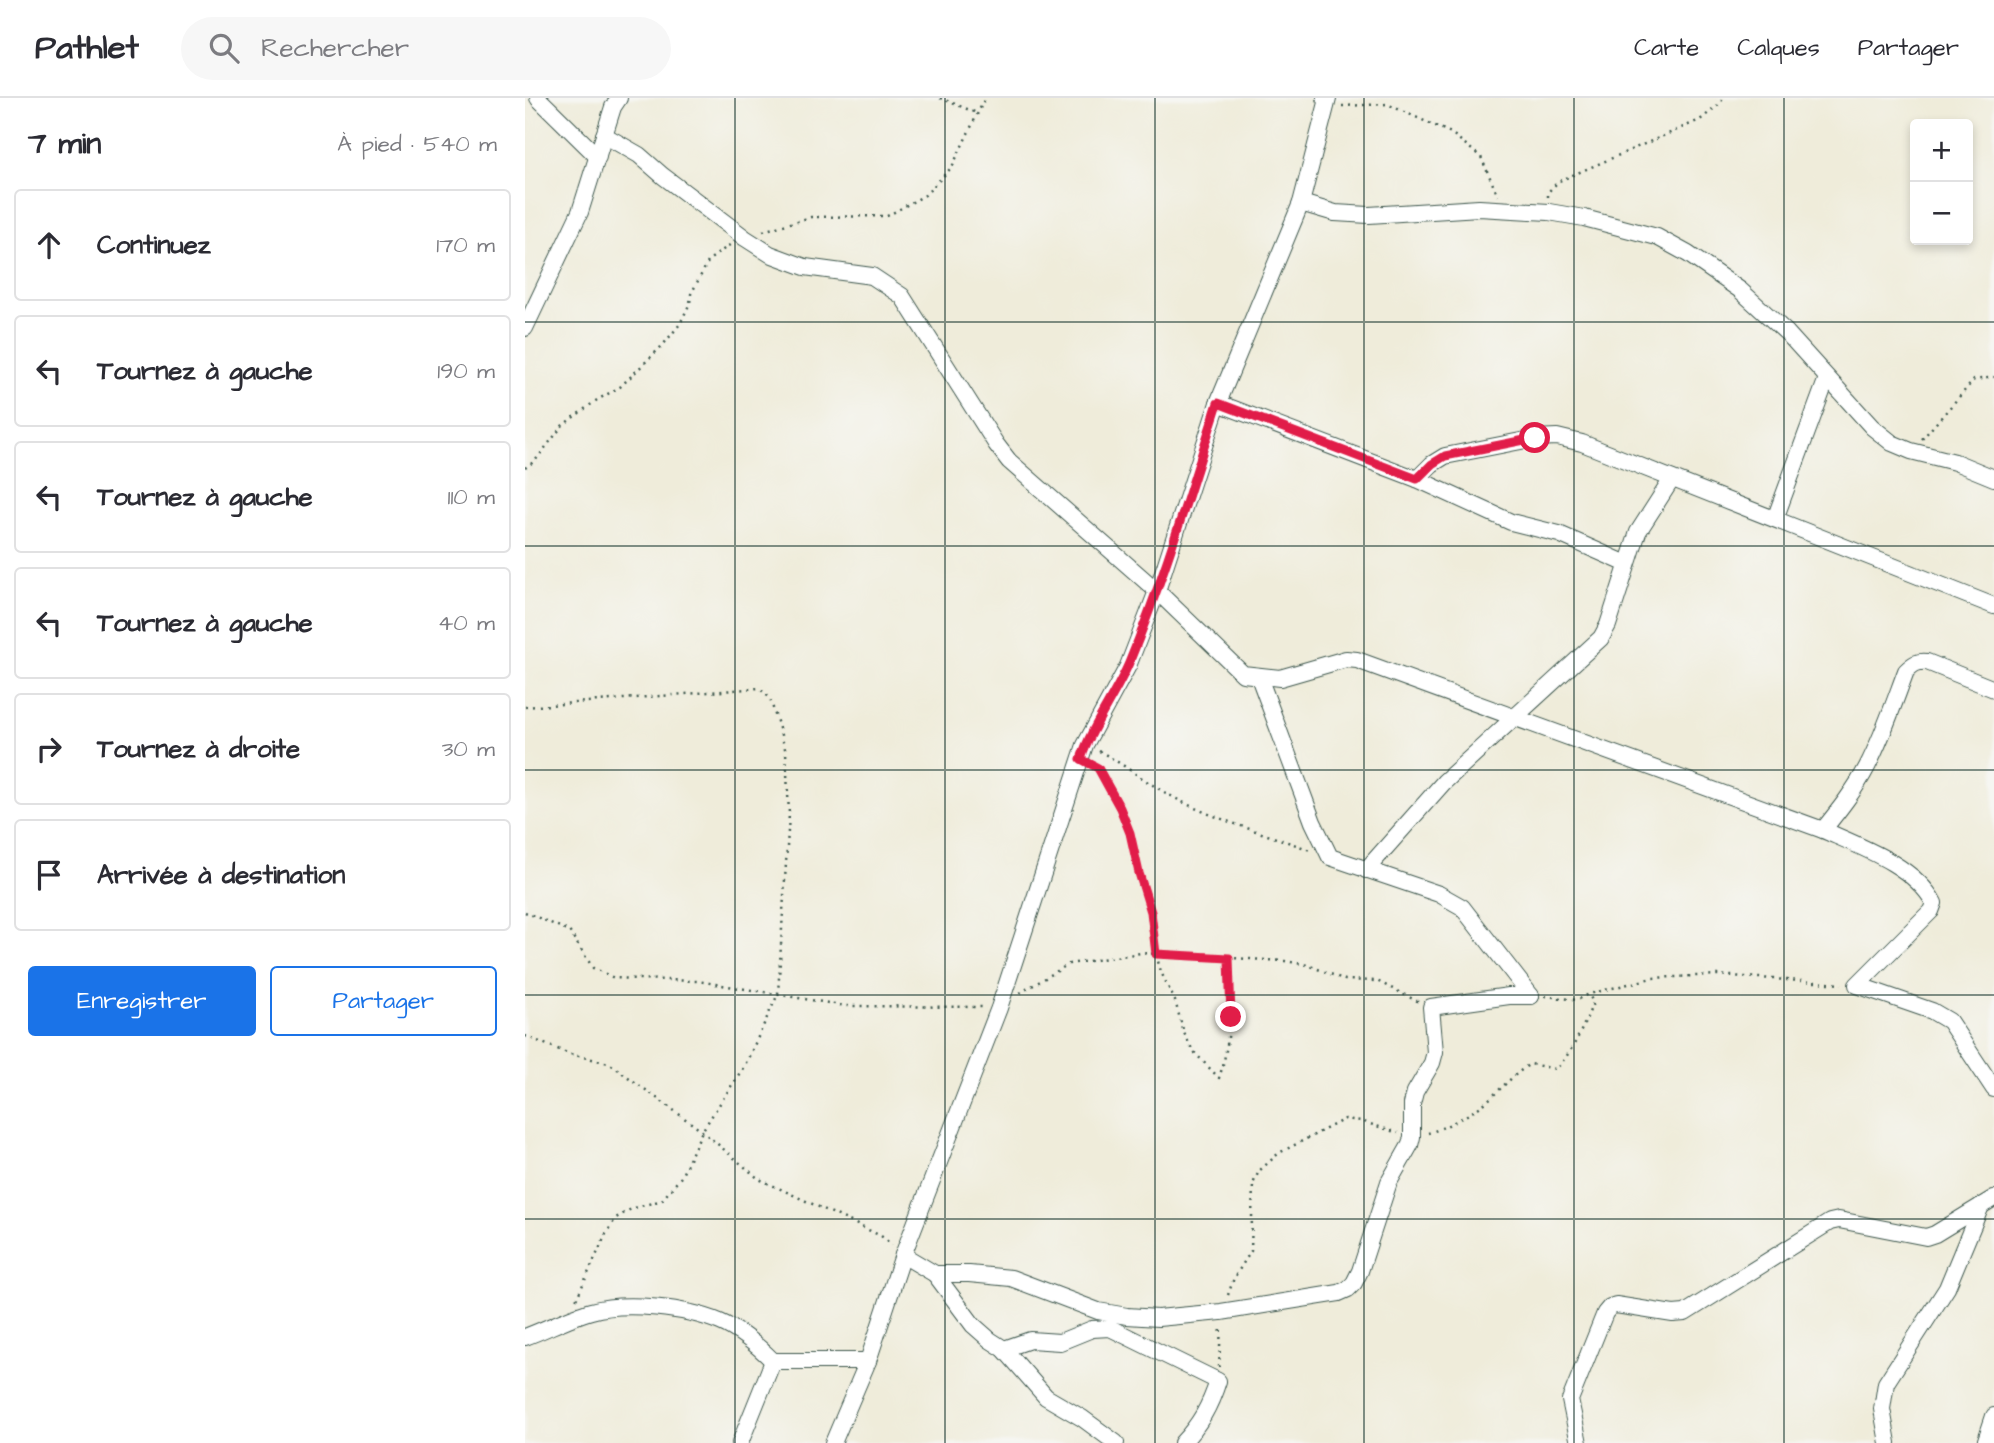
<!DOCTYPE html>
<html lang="fr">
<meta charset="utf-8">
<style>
:root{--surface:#fff;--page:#f7f7f7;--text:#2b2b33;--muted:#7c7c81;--line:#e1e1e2;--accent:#1a73e8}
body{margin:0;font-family:"Architects Daughter",sans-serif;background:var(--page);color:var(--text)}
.controls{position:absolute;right:21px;top:21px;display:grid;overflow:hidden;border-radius:7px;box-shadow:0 4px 10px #0003}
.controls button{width:63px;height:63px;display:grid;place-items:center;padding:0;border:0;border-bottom:2px solid var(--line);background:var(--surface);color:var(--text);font:35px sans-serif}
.stop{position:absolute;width:21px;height:21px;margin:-16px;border:5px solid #e11d48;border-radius:50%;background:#fff}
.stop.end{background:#e11d48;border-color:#fff;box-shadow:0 2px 7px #0008}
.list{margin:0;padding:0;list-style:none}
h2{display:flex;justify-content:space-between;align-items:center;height:91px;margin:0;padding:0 28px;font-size:30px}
h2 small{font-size:23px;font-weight:400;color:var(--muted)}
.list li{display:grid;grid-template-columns:46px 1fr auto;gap:21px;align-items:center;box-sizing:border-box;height:112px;margin:0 14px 14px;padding:0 14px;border:2px solid var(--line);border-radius:7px}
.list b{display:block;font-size:26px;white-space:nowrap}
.list em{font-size:23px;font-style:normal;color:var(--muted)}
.actions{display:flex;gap:14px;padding:21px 28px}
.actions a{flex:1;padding:16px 0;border:2px solid var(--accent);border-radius:7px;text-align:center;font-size:24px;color:var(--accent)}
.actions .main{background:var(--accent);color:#fff}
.icon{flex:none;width:38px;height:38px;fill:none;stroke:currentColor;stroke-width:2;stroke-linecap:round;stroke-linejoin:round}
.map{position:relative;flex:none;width:1469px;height:1345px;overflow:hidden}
header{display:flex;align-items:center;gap:42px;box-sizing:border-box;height:98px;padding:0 35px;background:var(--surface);border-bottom:2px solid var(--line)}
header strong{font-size:33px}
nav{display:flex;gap:38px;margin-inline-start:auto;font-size:24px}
.search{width:490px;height:63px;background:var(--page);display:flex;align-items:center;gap:18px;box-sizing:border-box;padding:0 24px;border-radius:38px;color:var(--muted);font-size:26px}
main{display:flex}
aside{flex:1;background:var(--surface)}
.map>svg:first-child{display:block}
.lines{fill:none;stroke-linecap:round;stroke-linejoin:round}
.minor-casing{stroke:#3e574d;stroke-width:18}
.path{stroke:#3e574d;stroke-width:2.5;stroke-dasharray:2 5;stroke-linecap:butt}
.minor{stroke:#fff;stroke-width:16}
.route{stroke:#e11d48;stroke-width:9}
.grid{fill:none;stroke:#1f3d34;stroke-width:2;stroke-opacity:0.55}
</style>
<header>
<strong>Pathlet</strong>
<div class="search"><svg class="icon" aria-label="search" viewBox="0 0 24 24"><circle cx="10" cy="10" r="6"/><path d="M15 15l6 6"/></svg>Rechercher</div>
<nav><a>Carte</a><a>Calques</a><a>Partager</a></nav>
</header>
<main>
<aside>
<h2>7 min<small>À pied · 540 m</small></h2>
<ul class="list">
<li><svg class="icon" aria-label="ahead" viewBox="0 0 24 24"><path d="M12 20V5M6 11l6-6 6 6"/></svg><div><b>Continuez</b></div><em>170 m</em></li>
<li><svg class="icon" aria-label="left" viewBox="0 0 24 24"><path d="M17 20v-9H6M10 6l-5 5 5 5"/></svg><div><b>Tournez à gauche</b></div><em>190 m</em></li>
<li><svg class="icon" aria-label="left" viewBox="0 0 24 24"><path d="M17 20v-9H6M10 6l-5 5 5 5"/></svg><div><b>Tournez à gauche</b></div><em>110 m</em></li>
<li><svg class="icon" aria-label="left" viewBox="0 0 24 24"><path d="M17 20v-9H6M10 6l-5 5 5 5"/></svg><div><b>Tournez à gauche</b></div><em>40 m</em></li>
<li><svg class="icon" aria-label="right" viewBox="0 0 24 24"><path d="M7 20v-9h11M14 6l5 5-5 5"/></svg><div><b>Tournez à droite</b></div><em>30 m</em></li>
<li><svg class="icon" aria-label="arrive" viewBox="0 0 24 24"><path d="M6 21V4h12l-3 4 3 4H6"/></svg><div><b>Arrivée à destination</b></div></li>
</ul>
<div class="actions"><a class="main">Enregistrer</a><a>Partager</a></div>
</aside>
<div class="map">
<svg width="1469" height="1345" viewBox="0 0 1469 1345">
<rect width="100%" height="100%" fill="#f6f6f2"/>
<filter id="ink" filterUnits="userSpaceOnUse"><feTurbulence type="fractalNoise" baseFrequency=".0143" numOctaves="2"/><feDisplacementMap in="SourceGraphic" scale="14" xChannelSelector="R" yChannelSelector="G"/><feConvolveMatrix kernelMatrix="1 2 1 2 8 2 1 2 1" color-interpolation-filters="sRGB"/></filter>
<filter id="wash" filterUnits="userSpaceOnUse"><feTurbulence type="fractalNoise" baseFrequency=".00686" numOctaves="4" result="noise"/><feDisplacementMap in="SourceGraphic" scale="28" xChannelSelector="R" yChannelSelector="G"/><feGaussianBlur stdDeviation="1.57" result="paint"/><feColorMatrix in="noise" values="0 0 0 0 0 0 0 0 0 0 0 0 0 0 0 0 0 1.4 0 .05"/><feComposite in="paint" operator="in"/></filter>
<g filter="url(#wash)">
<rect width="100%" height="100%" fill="#efecda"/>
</g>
<g filter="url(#ink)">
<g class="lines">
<defs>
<g id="minor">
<path d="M13,0L73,59"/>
<path d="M79,37L114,57L138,78L220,140L245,156L280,169L347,178L377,198L471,346L484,363L632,493L718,576L755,580L821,561L832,562L1298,732C1334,748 1390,768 1409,805L1406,813L1332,887L1407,913L1424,923L1469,991"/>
<path d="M776,105L810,115L844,117L954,110L1024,114L1059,120L1132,139L1163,156L1215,192L1262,235L1347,329L1367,345L1386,353L1430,364L1469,380"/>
<path d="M0,230L55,114L88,9L94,0"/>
<path d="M693,305L892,381L907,366L920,358L1011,340L1032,339L1057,345L1469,508"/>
<path d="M892,381L986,424L1034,436L1102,466"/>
<path d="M1250,421L1302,280"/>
<path d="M734,579L788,724L805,759L914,796L937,809L1006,898"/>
<path d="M1298,732C1314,712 1330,692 1342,669C1358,638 1369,605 1381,573C1388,566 1392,563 1402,564L1469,591"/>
<path d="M841,772L919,684L1076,540L1083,527L1113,434L1147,381"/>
<path d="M378,1157L410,1176H444L486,1180L573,1213L602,1218L633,1220L696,1214L814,1195L823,1191L829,1185L835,1173L864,1084L885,1047L887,1039V1006L890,994L907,965L910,954L906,909L984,898H1006"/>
<path d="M410,1176L448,1227L465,1242L479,1251L521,1299L557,1320L591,1345"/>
<path d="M0,1239C22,1231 44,1219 66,1213C100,1203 162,1210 195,1224C214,1232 233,1248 248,1263H343"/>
<path d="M479,1251L505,1242L535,1244L567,1231L585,1230L693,1283C685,1308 675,1326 657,1345"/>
<path d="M215,1345L248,1263"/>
<path d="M308,1345L343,1263L378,1157L474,910L560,647L603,568L632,493L693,305L776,105L803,1L800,0"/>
<path d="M1054,1345L1045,1302L1080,1215L1085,1209L1091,1207L1148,1216L1160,1215L1305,1124L1314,1122L1401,1139L1410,1136L1469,1100"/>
<path d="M1363,1345L1357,1311L1361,1285L1422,1190L1456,1108"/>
<path d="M1460,1345L1469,1318"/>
</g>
</defs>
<use href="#minor" class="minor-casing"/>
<g class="path">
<path d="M415,0L452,15"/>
<path d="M817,8L862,6L926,35L956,59L973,98"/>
<path d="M1023,99V94L1034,83L1175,22L1195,6L1198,0"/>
<path d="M238,133L286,119L362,118L400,97L427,69L460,0"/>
<path d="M1397,341L1449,282L1469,279"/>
<path d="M0,370L10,363L38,327L72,302L95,289L138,247L155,226L165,205L166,196L184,162L206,146"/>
<path d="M0,609L234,590L245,600L261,654L264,716L253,896L220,967L177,1033L156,1079L137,1102L106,1111L91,1120L81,1136L50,1204"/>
<path d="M574,653C600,667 622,685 648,699C690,722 740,735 785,752"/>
<path d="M568,667L576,675L605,735L614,775L626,814L631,856L636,874L650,903L659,935L668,953L694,980C707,941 706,901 704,861"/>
<path d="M0,814L44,833L68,870L89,880L173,883L321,908L458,909"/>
<path d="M495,895L544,866L616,855L760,863L783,867L820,882L852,883L894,904"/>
<path d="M1020,898L1052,902L1064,896L1127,880L1193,877L1317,886"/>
<path d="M0,938L45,956L84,965L177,1033L234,1081L356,1138L367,1147"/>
<path d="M903,1035C916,1032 952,1013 962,1003C977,990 988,977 1005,966L1031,971C1049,952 1058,929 1068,905L1064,896"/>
<path d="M703,1197L709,1180L726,1153L728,1086L734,1073L754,1055L820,1021L836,1023L873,1035"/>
<path d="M694,1269L696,1227"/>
</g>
<use href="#minor" class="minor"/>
</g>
</g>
<g class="lines" filter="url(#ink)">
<path class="route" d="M706,919L704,860L631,856L626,814L614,775L605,735L595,710L573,670L556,661C567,627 590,598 604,565C639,480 665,392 693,305L892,381L907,366L920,358L1010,340"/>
</g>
<path class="grid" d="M210,0V1345M420,0V1345M630,0V1345M839,0V1345M1049,0V1345M1259,0V1345M0,224H1469M0,448H1469M0,672H1469M0,897H1469M0,1121H1469"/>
</svg>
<div class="controls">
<button>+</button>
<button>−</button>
</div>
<div class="stop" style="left:1010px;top:340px"></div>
<div class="stop end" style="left:706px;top:919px"></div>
</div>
</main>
